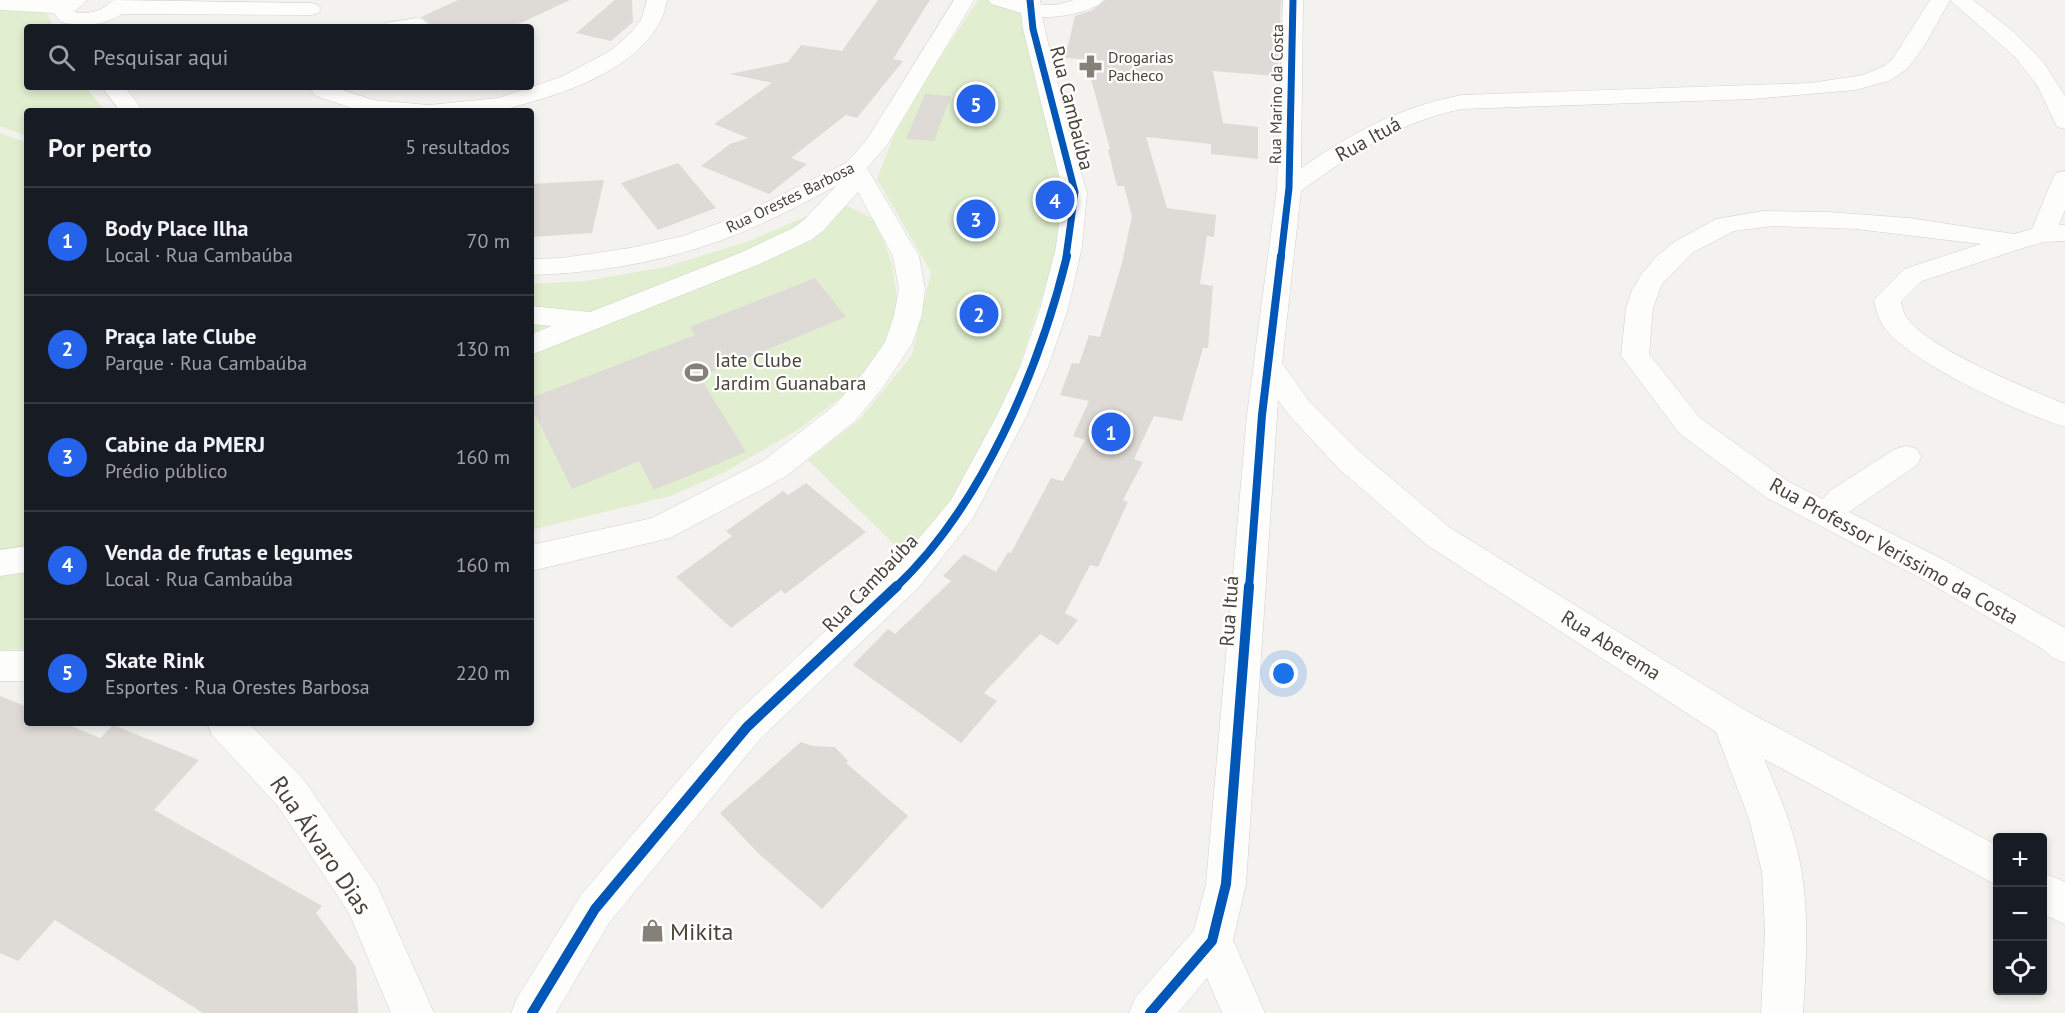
<!DOCTYPE html>
<html lang="pt">
<meta charset="utf-8">
<style>
:root{--surface:#171b24;--page:#242831;--text:#f1f3f6;--muted:#9ea1a6;--line:#363941;--accent:#2563eb}
body{margin:0;font-family:"PT Sans",sans-serif;background:var(--page);color:var(--text)}
.controls{position:absolute;right:18px;bottom:18px;display:grid;overflow:hidden;border-radius:6px;box-shadow:0 3px 9px #0003}
.controls button{width:54px;height:54px;display:grid;place-items:center;padding:0;border:0;border-bottom:2px solid var(--line);background:var(--surface);color:var(--text);font:30px sans-serif}
.you{position:absolute;left:1284px;top:674px;width:21px;height:21px;margin:-15px;border:4px solid #fff;border-radius:50%;background:#1a73e8;box-shadow:0 0 0 9px #1a73e833}
.badge{display:grid;place-items:center;width:39px;height:39px;border-radius:50%;background:var(--accent);color:#fff;font-size:20px;font-weight:700}
.pin{position:absolute;translate:-50% -50%;border:3px solid #fff;box-shadow:0 2px 6px #0006}
.list{margin:0;padding:0;list-style:none}
h2{display:flex;justify-content:space-between;align-items:center;height:78px;margin:0;padding:0 24px;font-size:26px}
h2 small{font-size:20px;font-weight:400;color:var(--muted)}
.list li{display:grid;grid-template-columns:39px 1fr auto;gap:18px;align-items:center;box-sizing:border-box;height:108px;padding:0 24px;border-top:2px solid var(--line)}
.list b{display:block;font-size:22px;white-space:nowrap}
.list p{margin:0;font-size:20px;white-space:nowrap;color:var(--muted)}
.list em{font-size:20px;font-style:normal;color:var(--muted)}
.icon{flex:none;width:33px;height:33px;fill:none;stroke:currentColor;stroke-width:2;stroke-linecap:round;stroke-linejoin:round}
.map{position:relative;flex:none;width:2065px;height:1013px;overflow:hidden}
.search{position:absolute;background:var(--surface);box-shadow:0 3px 9px #0003;left:24px;top:24px;width:510px;height:66px;display:flex;align-items:center;gap:15px;box-sizing:border-box;padding:0 21px;border-radius:6px;color:var(--muted);font-size:22px}
.panel{position:absolute;background:var(--surface);box-shadow:0 3px 9px #0003;left:24px;top:108px;width:510px;height:618px;border-radius:6px}
.map>svg:first-child{display:block}
.green{fill:#e1eecf}
.building{fill:#dedbd6}
.lines{fill:none;stroke-linecap:round;stroke-linejoin:round}
.minor-casing{stroke:#d2d0cb;stroke-width:1}
.minor{fill:#fdfdfc;fill-rule:evenodd}
.cycleway-far2-casing{stroke:#fff;stroke-width:10}
.cycleway-far1-casing{stroke:#fff;stroke-width:12}
.cycleway-casing{stroke:#fff;stroke-width:14}
.cycleway-far2{stroke:#0057b8;stroke-width:7}
.cycleway-far1{stroke:#0057b8;stroke-width:8}
.cycleway{stroke:#0057b8;stroke-width:10}
.labels{text-anchor:middle;dominant-baseline:central;stroke-width:4.5;stroke-linejoin:round;paint-order:stroke}
.far-poi-label{font-size:16px;fill:#4b4439;stroke:#fff;text-anchor:start}
.far-street-label{font-size:16px;fill:#4b4439;stroke:#fff}
.street-label{font-size:20px;fill:#4b4439;stroke:#fff}
.poi-label{font-size:20px;fill:#4b4439;stroke:#fff;text-anchor:start}
.near-street-label{font-size:24px;fill:#4b4439;stroke:#fff}
.near-poi-label{font-size:24px;fill:#4b4439;stroke:#fff;text-anchor:start}
</style>
<div class="map">
<svg width="2065" height="1013" viewBox="0 0 2065 1013">
<rect width="100%" height="100%" fill="#f4f2ee"/>
<g class="green">
<path d="M978,0H993L1024,11L1067,191L1060,244L998,429L930,543L902,552L808,460L860,419L912,355L931,272L877,179L894,135L936,64Z"/>
<path d="M0,7L44,8L54,27H27V87H86L105,111H27V136L0,126Z"/>
<path d="M0,133L27,143V649L0,650Z"/>
<path d="M845,205L876,220L892,264L898,304L882,350L844,395L799,429L723,473L670,496L531,530V284L586,281L665,267L747,242L809,215Z"/>
</g>
<g class="building">
<path d="M458,0H570L512,27H428L429,23L421,17Z"/>
<path d="M615,0H632L633,22L611,41L576,33Z"/>
<path d="M878,0H930L893,59L903,61L857,118L846,115L791,158L807,164L769,194L701,166L730,144L748,138L714,124L772,83L730,74L788,62L801,45L842,51Z"/>
<path d="M1105,0H1281L1278,72H1275V76L1213,71L1223,123L1258,127V159L1211,154V144L1146,137L1167,208L1216,215L1214,237L1207,236L1200,284L1213,286L1208,348H1203L1182,421L1154,416L1134,459L1143,462L1123,500L1128,502L1098,567L1090,565L1065,613L1078,620L1058,645L1040,634L984,693L997,701L961,743L853,665L888,629L895,634L951,581L943,576L964,554L996,572L1008,552L1011,553L1051,478L1063,481L1085,440L1073,436L1089,401L1060,395L1072,363L1079,364L1089,335L1100,337L1122,263L1132,216L1124,186H1117L1108,150L1110,149L1089,72L1093,60L1065,58L1075,16L1093,10Z"/>
<path d="M925,94L951,96L934,141L906,139Z"/>
<path d="M678,163L716,208L658,230L621,183Z"/>
<path d="M604,180L592,233L531,237V184Z"/>
<path d="M815,278L846,317L700,377L746,452L654,490L639,461L572,489L531,407V398L695,335L690,327Z"/>
<path d="M806,483L866,532L785,594L781,590L731,628L676,577L732,536L726,531L783,491L788,495Z"/>
<path d="M0,696L27,707V723H64L100,738L113,725L199,760L154,810L322,906L316,913L356,967L358,1013H203L55,920L18,961L0,953Z"/>
<path d="M801,742L812,746L835,747L848,761L846,763L908,816L822,909L759,854L720,813Z"/>
</g>
<g class="lines">
<defs>
<g id="minor">
<path d="M0,0H87L74,12C89,15 103,11 113,0L311,3L318,5L321,9L318,13L311,15L122,14C104,26 81,27 61,22L54,13L0,10Z"/>
<path d="M647,0H667C665,7 664,16 660,22C631,74 561,94 507,109L497,111H360L316,96L308,87H334L373,100L429,105L498,98L561,77L610,51L630,34L641,20Z"/>
<path d="M954,0H974L887,145L867,168L919,256L925,289L922,315L912,344L884,386L855,421L785,477L670,538L531,571V545L652,518L763,461L835,405L864,372L885,342L894,315L899,289L893,256L858,192L823,231L811,240L760,264L531,355V334L552,326L531,324V306L590,312L742,252L793,228L805,219L836,186C809,200 782,215 754,227C685,258 606,273 531,275V259L562,258L630,248L683,236L736,217L846,163L866,141Z"/>
<path d="M988,0H1040L1041,5H1056L1074,0H1103C1095,12 1057,18 1042,17L1068,129L1087,192L1082,247L1068,309L1048,367L1026,417L973,518L919,587L760,739L609,923L556,1013H511L517,998L581,895L734,715L895,567L951,500L996,417L1020,367L1040,309L1056,247L1063,192L1023,29L1021,13L991,4Z"/>
<path d="M1283,0H1303L1301,168C1354,132 1399,107 1462,95L1811,83L1863,75L1884,66L1892,60L1930,0H1973L2015,33L2044,63L2065,96V129L2057,127L2037,85L2015,57L1950,0L1923,48L1907,69L1889,81L1855,90L1753,99L1462,109C1400,121 1351,155 1301,191L1282,363L1309,401L1361,453L1449,527L1743,709L1998,846V886L1764,759C1780,796 1796,834 1802,874C1809,920 1806,967 1803,1013H1761L1765,932L1762,872L1749,819L1716,732L1427,545L1339,469L1289,415L1278,400L1246,884L1233,940L1265,1013H1222L1207,978L1178,1013H1129L1135,998L1194,930L1206,884L1247,415L1277,188Z"/>
<path d="M417,18L424,20L427,24L425,27H383L386,23Z"/>
<path d="M102,87H125L143,111H120Z"/>
<path d="M2065,171V210L2059,225H2065V241L2044,242L2023,248L1922,281L1901,302C1902,306 1903,311 1905,315C1923,347 2029,389 2065,404V427C2018,412 1918,367 1886,330C1879,321 1876,311 1874,300L1904,269L1981,244L1856,229L1773,226L1734,231L1692,253L1662,284L1653,308L1649,354L1700,418L1789,482L1823,499L1831,490L1895,449L1906,446L1917,449L1921,457L1917,465L1849,512L1948,562L2065,628V663L2053,658L2041,648L1924,580L1767,498L1680,434L1621,356L1626,308L1632,290L1641,275L1656,257L1674,242L1716,219L1763,211L1829,212L1909,218L2014,234L2032,229L2053,178L2056,173Z"/>
<path d="M27,546V572L0,576V550Z"/>
<rect x="0" y="651" width="27" height="30"/>
<path d="M207,723H249L304,780L377,885L434,1013H391L349,913L278,806L212,735Z"/>
<path d="M2042,872L2065,882V924L2042,914Z"/>
</g>
</defs>
<use href="#minor" class="minor-casing"/>
<use href="#minor" class="minor"/>
<defs>
<g id="cycleway-far2">
<path d="M1030,0L1033,29L1075,192L1066,257"/>
<path d="M1281,257L1289,188L1293,0"/>
</g>
<g id="cycleway-far1">
<path d="M895,588C982,506 1039,370 1067,256"/>
<path d="M1249,588L1262,415L1281,256"/>
</g>
<g id="cycleway">
<path d="M532,1013L595,909L747,727L897,586"/>
<path d="M1150,1013L1212,941L1226,884L1249,586"/>
</g>
</defs>
<use href="#cycleway-far2" class="cycleway-far2-casing"/>
<use href="#cycleway-far1" class="cycleway-far1-casing"/>
<use href="#cycleway" class="cycleway-casing"/>
<use href="#cycleway-far2" class="cycleway-far2"/>
<use href="#cycleway-far1" class="cycleway-far1"/>
<use href="#cycleway" class="cycleway"/>
</g>
<defs>
<symbol id="pharmacy-bare" viewBox="-9 -9 18 18"><path d="M-2-6h4v4h4v4h-4v4h-4v-4h-4v-4h4Z" fill="#868178" stroke="#fff" stroke-width="2.5" paint-order="stroke"/></symbol>
<symbol id="stadium-bare" viewBox="-9 -9 18 18"><path d="M0-5a6.5 5 0 1 0 0 10a6.5 5 0 1 0 0-10ZM-3.5-1.8h7v3.6h-7Z" fill="#868178" stroke="#fff" stroke-width="2.5" paint-order="stroke"/></symbol>
<symbol id="shop-bare" viewBox="-9 -9 18 18"><path d="M-5-2.5h2.3a2.7 3.5 0 0 1 5.4 0H5L5.5 6h-11ZM-1.5-2.5h3a1.5 2.3 0 0 0-3 0Z" fill="#868178" stroke="#fff" stroke-width="2.5" paint-order="stroke"/></symbol>
</defs>
<g fill-rule="evenodd">
<use href="#pharmacy-bare" x="1074" y="50" width="33" height="33"/>
<use href="#stadium-bare" x="680" y="356" width="33" height="33"/>
<use href="#shop-bare" x="636" y="914" width="33" height="33"/>
</g>
<g class="labels">
<g class="far-poi-label">
<text x="1108" y="57">Drogarias<tspan x="1108" dy="18">Pacheco</tspan></text>
</g>
<g class="far-street-label">
<text transform="translate(1276 94) rotate(-89)">Rua Marino da Costa</text>
<text transform="translate(790 197) rotate(-26)">Rua Orestes Barbosa</text>
</g>
<g class="street-label">
<text transform="translate(1072 108) rotate(76)">Rua Cambaúba</text>
<text transform="translate(1368 139) rotate(-29)">Rua Ituá</text>
<text transform="translate(1894 551) rotate(29)">Rua Professor Verissimo da Costa</text>
<text transform="translate(870 583) rotate(-46)">Rua Cambaúba</text>
<text transform="translate(1229 611) rotate(-86)">Rua Ituá</text>
<text transform="translate(1611 645) rotate(32)">Rua Aberema</text>
</g>
<g class="poi-label">
<text x="715" y="360">Iate Clube<tspan x="715" dy="23">Jardim Guanabara</tspan></text>
</g>
<g class="near-street-label">
<text transform="translate(321 845) rotate(56)">Rua Álvaro Dias</text>
</g>
<g class="near-poi-label">
<text x="670" y="931">Mikita</text>
</g>
</g>
</svg>
<div class="controls">
<button>+</button>
<button>−</button>
<button><svg class="icon" aria-label="locate" viewBox="0 0 24 24"><circle cx="12" cy="12" r="6"/><path d="M12 2v4M12 18v4M2 12h4M18 12h4"/></svg></button>
</div>
<div class="you"></div>
<div class="pin badge" style="left:1111px;top:432px">1</div>
<div class="pin badge" style="left:979px;top:314px">2</div>
<div class="pin badge" style="left:976px;top:219px">3</div>
<div class="pin badge" style="left:1055px;top:200px">4</div>
<div class="pin badge" style="left:976px;top:104px">5</div>
<div class="search"><svg class="icon" aria-label="search" viewBox="0 0 24 24"><circle cx="10" cy="10" r="6"/><path d="M15 15l6 6"/></svg>Pesquisar aqui</div>
<section class="panel">
<h2>Por perto<small>5 resultados</small></h2>
<ul class="list">
<li><span class="badge">1</span><div><b>Body Place Ilha</b><p>Local · Rua Cambaúba</p></div><em>70 m</em></li>
<li><span class="badge">2</span><div><b>Praça Iate Clube</b><p>Parque · Rua Cambaúba</p></div><em>130 m</em></li>
<li><span class="badge">3</span><div><b>Cabine da PMERJ</b><p>Prédio público</p></div><em>160 m</em></li>
<li><span class="badge">4</span><div><b>Venda de frutas e legumes</b><p>Local · Rua Cambaúba</p></div><em>160 m</em></li>
<li><span class="badge">5</span><div><b>Skate Rink</b><p>Esportes · Rua Orestes Barbosa</p></div><em>220 m</em></li>
</ul>
</section>
</div>
